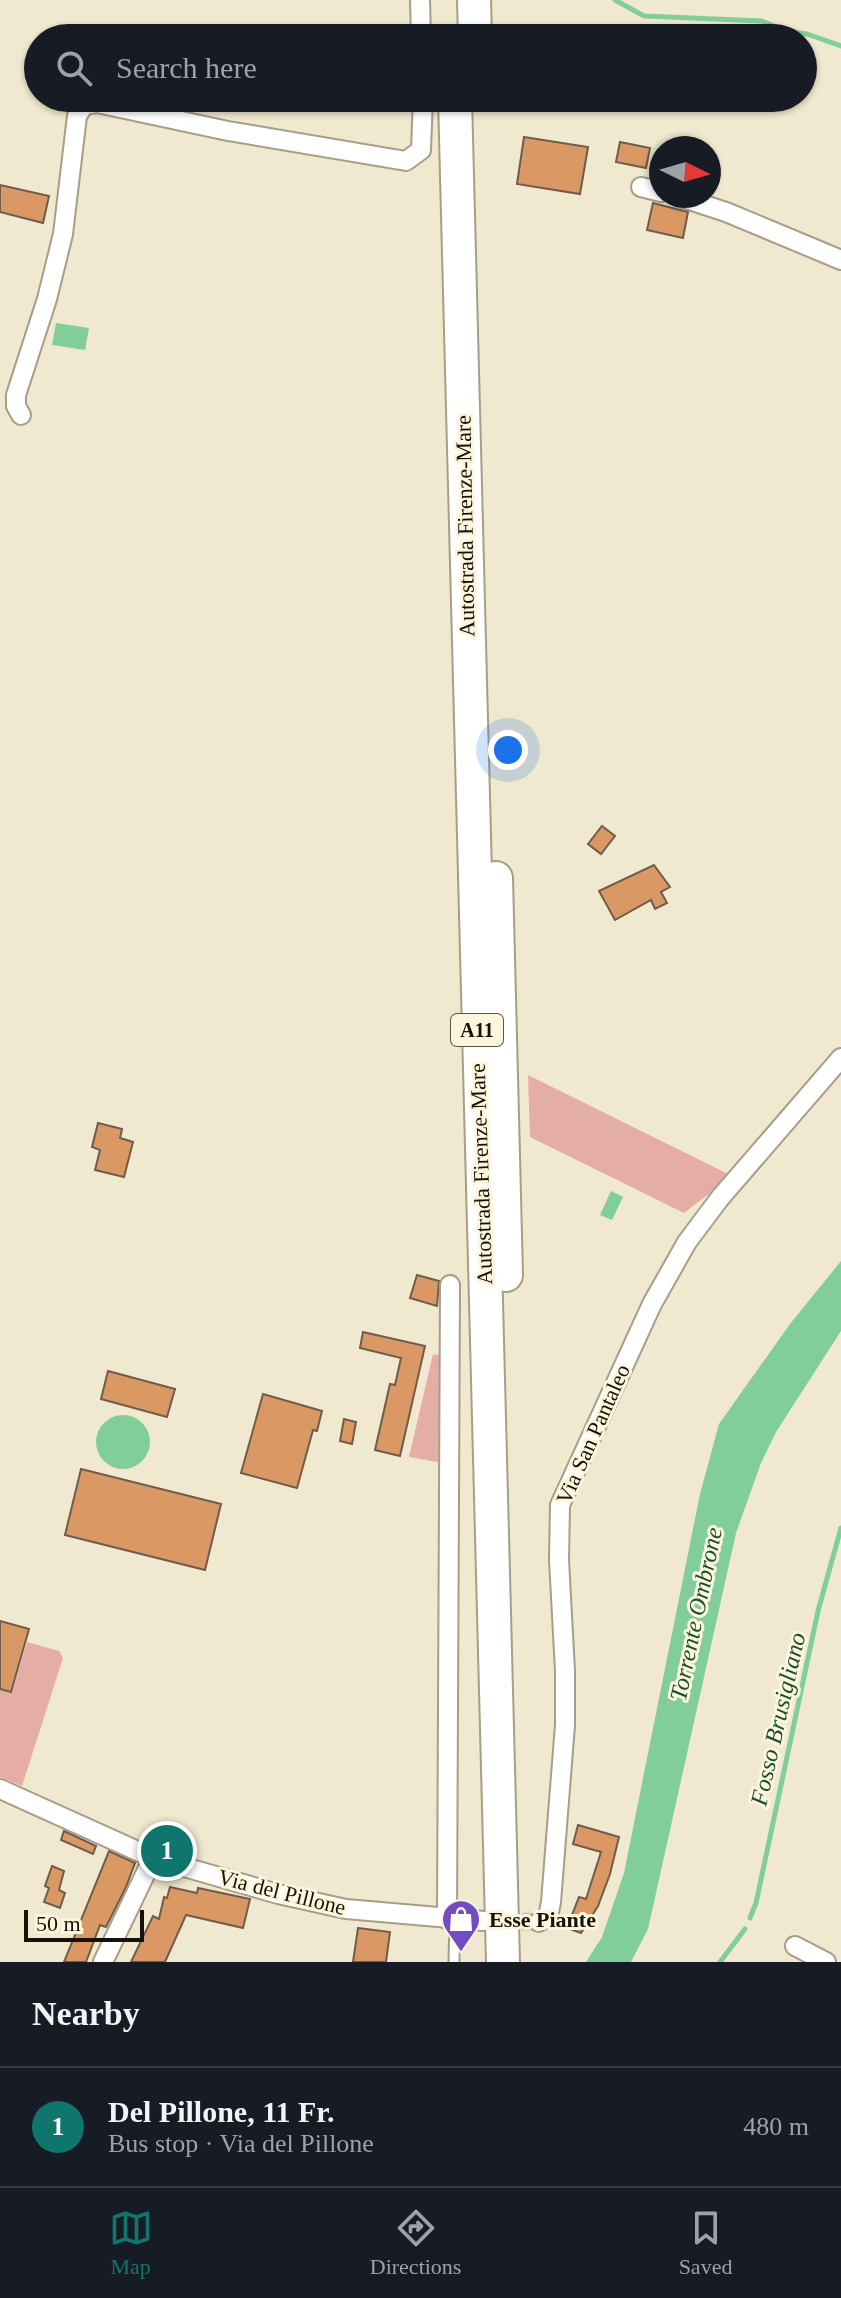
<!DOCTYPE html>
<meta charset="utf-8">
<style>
:root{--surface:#171b24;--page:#20242c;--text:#f1f3f6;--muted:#9ea1a6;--line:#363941;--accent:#0f766e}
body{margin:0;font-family:Georgia,serif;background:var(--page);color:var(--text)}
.compass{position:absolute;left:649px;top:136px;width:72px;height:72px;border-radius:50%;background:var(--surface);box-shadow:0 2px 6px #0004;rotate:95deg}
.scale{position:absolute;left:24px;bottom:20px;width:120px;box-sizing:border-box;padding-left:8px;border:4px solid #15120a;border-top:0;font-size:22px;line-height:28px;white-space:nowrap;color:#15120a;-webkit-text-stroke:6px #fdf5dc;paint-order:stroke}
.you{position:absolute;left:508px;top:750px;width:28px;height:28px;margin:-20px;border:6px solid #fff;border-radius:50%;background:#1a73e8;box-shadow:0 0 0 12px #1a73e833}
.badge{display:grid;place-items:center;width:52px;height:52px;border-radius:50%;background:var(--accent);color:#fff;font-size:26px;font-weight:700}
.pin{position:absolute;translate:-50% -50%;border:4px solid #fff;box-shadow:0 2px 8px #0006}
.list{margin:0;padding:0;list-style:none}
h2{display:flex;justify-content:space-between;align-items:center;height:104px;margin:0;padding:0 32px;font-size:34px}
h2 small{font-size:26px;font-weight:400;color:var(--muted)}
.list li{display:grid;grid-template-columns:52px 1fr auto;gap:24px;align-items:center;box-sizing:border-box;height:120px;padding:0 32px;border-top:2px solid var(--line)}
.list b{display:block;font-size:30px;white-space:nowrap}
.list p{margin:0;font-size:26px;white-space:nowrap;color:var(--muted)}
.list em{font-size:26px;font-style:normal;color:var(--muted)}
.icon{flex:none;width:44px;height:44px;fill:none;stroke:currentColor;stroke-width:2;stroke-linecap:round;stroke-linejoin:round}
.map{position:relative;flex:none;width:841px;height:1962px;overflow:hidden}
.search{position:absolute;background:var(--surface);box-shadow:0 2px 6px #0004;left:24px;right:24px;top:24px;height:88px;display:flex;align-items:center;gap:20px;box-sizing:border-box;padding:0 28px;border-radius:44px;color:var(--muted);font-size:30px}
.sheet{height:224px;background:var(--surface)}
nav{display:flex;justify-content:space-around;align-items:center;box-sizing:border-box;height:112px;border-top:2px solid var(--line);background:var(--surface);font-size:22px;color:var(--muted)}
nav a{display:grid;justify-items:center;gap:4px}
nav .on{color:var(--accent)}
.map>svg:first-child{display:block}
.green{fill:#e4aea6}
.water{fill:#82ce9b}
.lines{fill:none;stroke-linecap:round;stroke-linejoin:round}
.stream{stroke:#82ce9b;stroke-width:5}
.building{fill:#da9964;stroke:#6f5c4d;stroke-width:2}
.minor-tunnel{stroke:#cfc8b1;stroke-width:18;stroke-dasharray:18 9;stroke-linecap:butt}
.service-casing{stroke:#a69e87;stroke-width:13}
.minor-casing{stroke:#a69e87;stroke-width:22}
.motorway-casing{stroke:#a69e87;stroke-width:36}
.service{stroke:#fff;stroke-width:9}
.minor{stroke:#fff;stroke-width:18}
.motorway{stroke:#fff;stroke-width:32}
.labels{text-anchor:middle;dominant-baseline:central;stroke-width:6;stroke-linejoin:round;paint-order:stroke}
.shield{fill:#fdf5dc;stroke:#5b5649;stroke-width:2}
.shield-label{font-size:20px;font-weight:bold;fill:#15120a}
.street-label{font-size:22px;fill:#15120a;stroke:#fdf5dc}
.poi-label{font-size:22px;font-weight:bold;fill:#15120a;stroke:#fdf5dc;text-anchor:start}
.water-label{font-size:24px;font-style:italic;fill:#18502f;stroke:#fdf5dc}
</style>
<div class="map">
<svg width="841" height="1962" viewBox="0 0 841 1962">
<rect width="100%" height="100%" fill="#f0e8cf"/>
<g class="green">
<path d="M528,1075L732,1176L684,1213L530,1137Z"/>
<path d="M433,1354L446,1357L443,1463L409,1457Z"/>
<path d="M27,1642L59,1651L63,1658L22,1786L0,1777V1690L12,1693Z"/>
</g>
<g class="water">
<path d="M56,323L89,328L85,350L52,345Z"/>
<path d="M611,1191L623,1197L612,1220L600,1215Z"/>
<path d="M841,1261V1331L776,1432L761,1463L736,1533L648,1929L631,1962H586L602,1937L624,1873L700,1494L719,1424L790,1324Z"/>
<circle cx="123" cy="1442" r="27"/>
</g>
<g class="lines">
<g class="stream">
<path d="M615,0L644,16L762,21L786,31L807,34L841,46"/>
<path d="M750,1918L756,1903L818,1611L841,1528"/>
<path d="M720,1962L745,1929"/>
</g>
</g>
<g class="building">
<path d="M524,137L588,147L580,194L517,184Z"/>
<path d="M620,142L650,148L646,168L616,162Z"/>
<path d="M0,185L49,196L43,223L0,212Z"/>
<path d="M653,203L688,212L683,238L647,230Z"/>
<path d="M602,826L615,836L601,854L588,844Z"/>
<path d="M654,865L670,887L661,892L667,903L655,909L651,900L615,920L599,891Z"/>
<path d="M98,1123L122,1129L120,1138L133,1142L124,1177L95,1170L100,1150L92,1147Z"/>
<path d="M417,1275L439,1281L437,1306L410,1298Z"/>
<path d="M363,1332L425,1346L400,1456L375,1450L390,1384L395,1385L401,1358L360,1348Z"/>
<path d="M108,1371L175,1389L167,1417L101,1399Z"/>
<path d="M263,1394L322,1411L317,1431L313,1430L297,1488L241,1473Z"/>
<path d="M344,1419L356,1422L352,1444L340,1441Z"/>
<path d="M81,1469L221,1504L205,1570L65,1535Z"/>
<path d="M0,1621L29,1629L11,1692L0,1689Z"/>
<path d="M578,1825L619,1837L610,1874L598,1906L581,1933L567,1928L579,1897L586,1899L601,1852L573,1844Z"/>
<path d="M64,1831L96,1846L93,1854L61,1840Z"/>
<path d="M109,1851L135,1863L126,1887L106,1927L100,1925L86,1962H64Z"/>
<path d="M52,1866L64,1871L59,1890L65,1893L60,1908L44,1902L49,1888L45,1886Z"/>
<path d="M170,1887L197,1893L198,1888L250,1899L243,1928L186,1915L165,1962H131L153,1916L159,1919L164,1897L167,1898Z"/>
<path d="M358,1928L390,1932L386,1962H353Z"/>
</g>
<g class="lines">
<path class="minor-tunnel" d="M495,1921L539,1922"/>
<defs>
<path id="service" d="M454,1962L455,1920"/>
<g id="minor">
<path d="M420,0L421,38"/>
<path d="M641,187L661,192"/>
<path d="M677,196L726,212L841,260"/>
<path d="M21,415L16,406V395L47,299L63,234L77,116L84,105L97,103L228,131L406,161L421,150L423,98"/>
<path d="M0,1789L153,1858L278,1894L346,1909L484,1921"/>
<path d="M447,1919L450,1285"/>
<path d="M539,1922L548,1917L551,1902L565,1725V1671L559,1560L560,1505L652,1304L687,1242L720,1198L841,1058"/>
<path d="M795,1946L826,1962"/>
<path d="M103,1962L153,1858"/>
</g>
<g id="motorway">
<path d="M474,0L475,38"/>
<path d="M455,98L503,1962"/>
<path d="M496,878L506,1275"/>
</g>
</defs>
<use href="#service" class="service-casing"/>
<use href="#minor" class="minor-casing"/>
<use href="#motorway" class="motorway-casing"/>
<use href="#service" class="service"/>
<use href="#minor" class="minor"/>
<use href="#motorway" class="motorway"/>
</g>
<defs>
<symbol id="shop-pin" viewBox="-11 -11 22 30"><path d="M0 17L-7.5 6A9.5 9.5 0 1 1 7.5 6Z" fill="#724cc5" stroke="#fdf5dc"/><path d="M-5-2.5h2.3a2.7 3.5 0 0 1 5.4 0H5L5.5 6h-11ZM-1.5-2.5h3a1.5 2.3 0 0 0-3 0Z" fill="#fff"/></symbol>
</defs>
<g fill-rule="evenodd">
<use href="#shop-pin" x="439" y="1897" width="44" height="60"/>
</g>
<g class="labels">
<rect class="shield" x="451" y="1014" width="52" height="32" rx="6"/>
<g class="shield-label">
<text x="477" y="1030">A11</text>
</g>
<g class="street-label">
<text transform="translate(465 526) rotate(-91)">Autostrada Firenze-Mare</text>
<text transform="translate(481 1174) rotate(-92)">Autostrada Firenze-Mare</text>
<text transform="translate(593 1434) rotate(-66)">Via San Pantaleo</text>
<text transform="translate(282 1892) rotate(14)">Via del Pillone</text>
</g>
<g class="poi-label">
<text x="489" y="1919">Esse Piante</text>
</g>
<g class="water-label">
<text transform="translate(696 1614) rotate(-78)">Torrente Ombrone</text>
<text transform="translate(778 1719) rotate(-77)">Fosso Brusigliano</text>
</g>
</g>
</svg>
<svg class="compass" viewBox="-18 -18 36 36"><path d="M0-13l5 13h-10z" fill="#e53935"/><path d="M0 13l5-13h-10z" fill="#9ea1a6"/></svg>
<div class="scale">50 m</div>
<div class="you"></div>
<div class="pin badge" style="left:167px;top:1851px">1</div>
<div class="search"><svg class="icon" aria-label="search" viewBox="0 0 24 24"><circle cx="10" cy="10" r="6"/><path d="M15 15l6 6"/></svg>Search here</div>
</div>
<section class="sheet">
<h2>Nearby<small></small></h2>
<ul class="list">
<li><span class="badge">1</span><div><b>Del Pillone, 11 Fr.</b><p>Bus stop · Via del Pillone</p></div><em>480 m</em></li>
</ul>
</section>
<nav>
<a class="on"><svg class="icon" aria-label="map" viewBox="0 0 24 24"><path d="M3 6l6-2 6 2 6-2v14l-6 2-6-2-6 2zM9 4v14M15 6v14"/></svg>Map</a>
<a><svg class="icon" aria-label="directions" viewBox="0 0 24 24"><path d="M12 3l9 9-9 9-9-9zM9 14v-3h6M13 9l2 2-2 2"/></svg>Directions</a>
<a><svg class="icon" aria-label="saved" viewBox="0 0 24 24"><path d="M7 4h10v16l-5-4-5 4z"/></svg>Saved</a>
</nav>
